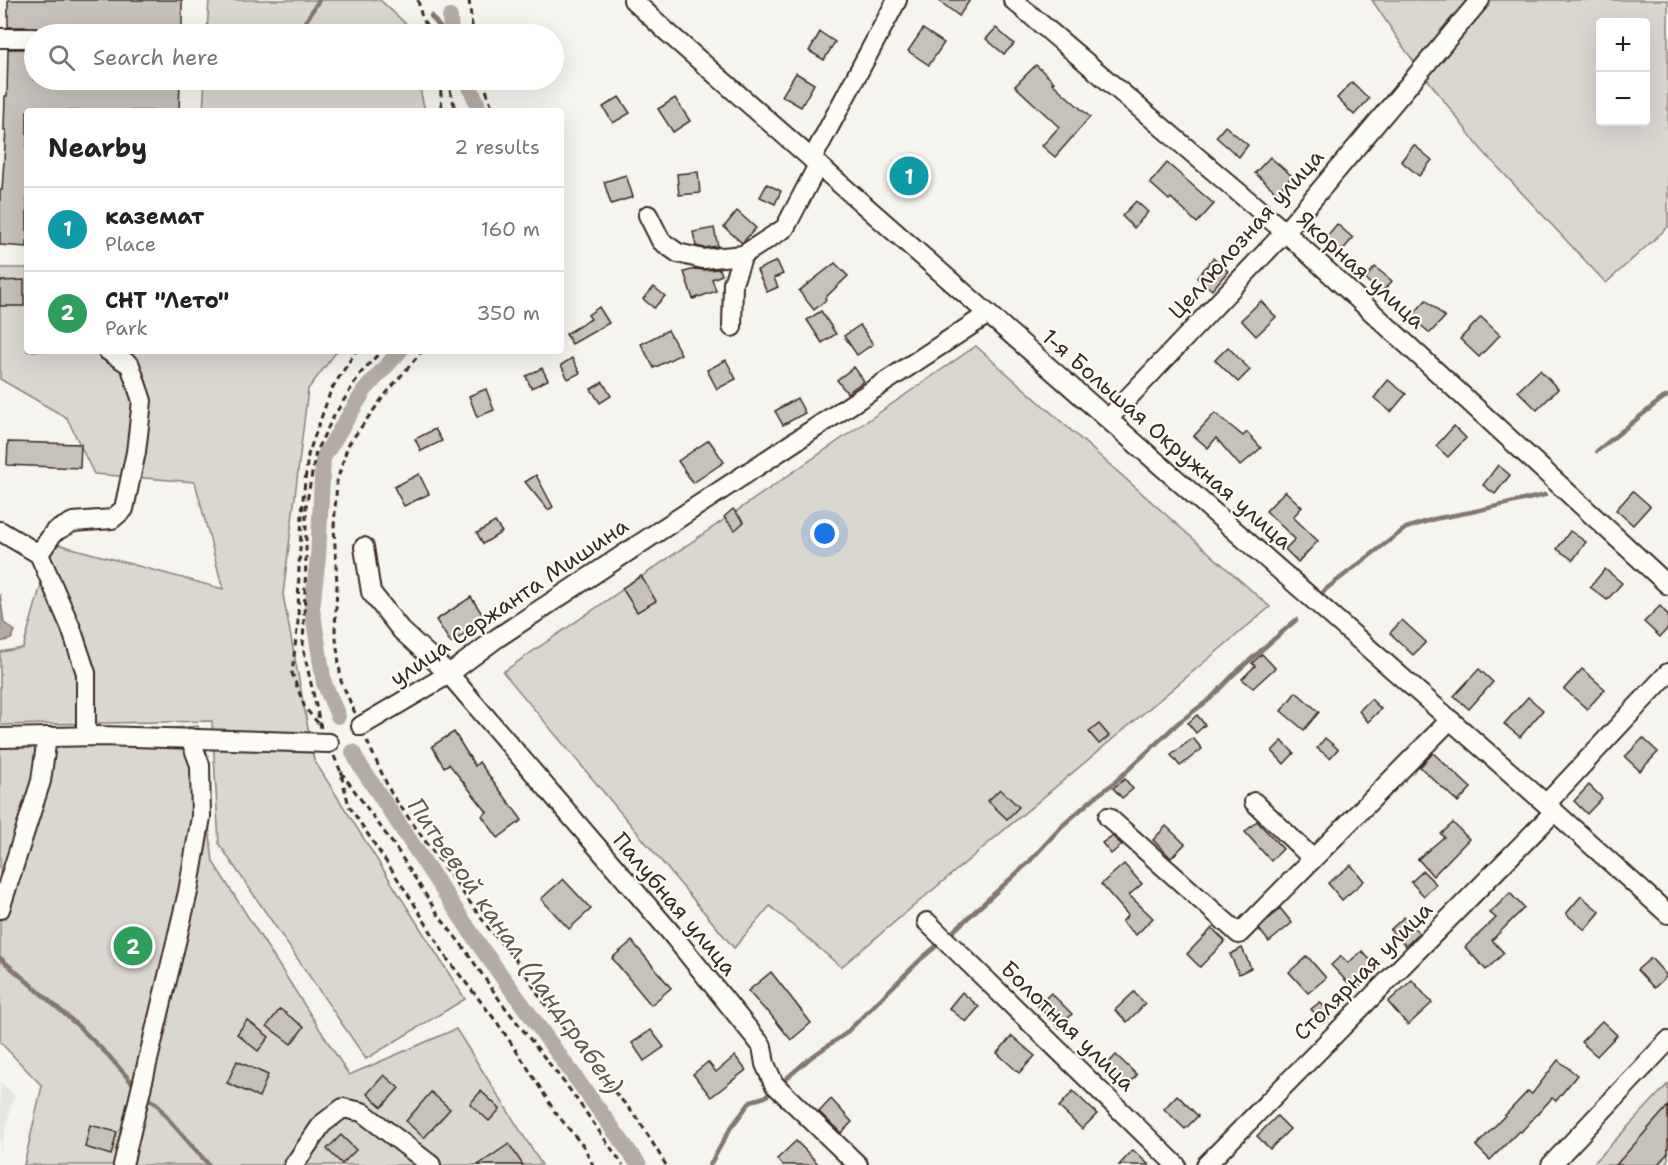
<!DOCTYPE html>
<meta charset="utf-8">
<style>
:root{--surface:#fff;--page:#f2f2f2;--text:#222;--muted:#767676;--line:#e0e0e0;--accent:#ea580c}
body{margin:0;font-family:"Shantell Sans",sans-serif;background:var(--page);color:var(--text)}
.controls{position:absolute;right:18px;top:18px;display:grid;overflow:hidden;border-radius:6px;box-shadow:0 6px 24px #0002}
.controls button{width:54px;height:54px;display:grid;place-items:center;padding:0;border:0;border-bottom:2px solid var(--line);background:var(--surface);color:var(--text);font:30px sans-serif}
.you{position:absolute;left:825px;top:534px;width:21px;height:21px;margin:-15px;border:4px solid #fff;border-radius:50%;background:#1a73e8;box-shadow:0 0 0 9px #1a73e833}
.badge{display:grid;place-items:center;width:39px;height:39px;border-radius:50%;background:var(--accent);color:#fff;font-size:20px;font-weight:700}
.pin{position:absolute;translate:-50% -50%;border:3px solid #fff;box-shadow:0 2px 6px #0006}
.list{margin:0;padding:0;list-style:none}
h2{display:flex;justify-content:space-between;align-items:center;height:78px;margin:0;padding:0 24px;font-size:26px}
h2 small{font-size:20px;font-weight:400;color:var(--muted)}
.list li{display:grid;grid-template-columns:39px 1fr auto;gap:18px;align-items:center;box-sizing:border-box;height:84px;padding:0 24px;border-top:2px solid var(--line)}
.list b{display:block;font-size:22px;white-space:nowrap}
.list p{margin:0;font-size:20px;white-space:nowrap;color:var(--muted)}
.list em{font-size:20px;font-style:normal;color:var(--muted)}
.icon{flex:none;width:33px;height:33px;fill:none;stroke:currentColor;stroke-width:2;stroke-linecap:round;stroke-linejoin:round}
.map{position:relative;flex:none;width:1668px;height:1165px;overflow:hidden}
.search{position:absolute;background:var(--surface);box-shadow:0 6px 24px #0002;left:24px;top:24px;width:540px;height:66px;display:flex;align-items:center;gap:15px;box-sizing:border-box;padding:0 21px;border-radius:33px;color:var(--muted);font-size:22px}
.panel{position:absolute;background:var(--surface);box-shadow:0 6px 24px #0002;left:24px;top:108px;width:540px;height:246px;border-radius:6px}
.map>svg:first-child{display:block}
.built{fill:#e7e5df}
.green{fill:#dad6d0;stroke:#8a8077;stroke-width:1.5;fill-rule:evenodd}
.water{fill:#b4aca4;stroke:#84786e;stroke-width:1.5}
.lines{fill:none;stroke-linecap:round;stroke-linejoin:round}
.stream{stroke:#84786e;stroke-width:4.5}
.canal{stroke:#b4aca4;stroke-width:16}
.building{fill:#c7c1bb;stroke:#3b2a1e;stroke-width:1.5}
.minor-casing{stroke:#3b2a1e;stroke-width:22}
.path{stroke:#3b2a1e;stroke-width:3;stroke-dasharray:6 4.5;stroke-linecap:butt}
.minor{stroke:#fdfcf7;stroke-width:18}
.labels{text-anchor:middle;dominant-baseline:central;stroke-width:4.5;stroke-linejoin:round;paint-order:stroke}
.street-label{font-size:22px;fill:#3b2a1e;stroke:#fdfcf7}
.water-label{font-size:24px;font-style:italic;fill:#65584d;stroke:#fdfcf7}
</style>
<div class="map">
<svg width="1668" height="1165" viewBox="0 0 1668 1165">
<rect width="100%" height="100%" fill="#f5f4ee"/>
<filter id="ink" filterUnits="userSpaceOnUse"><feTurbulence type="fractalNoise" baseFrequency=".0167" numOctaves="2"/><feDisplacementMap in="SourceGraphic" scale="12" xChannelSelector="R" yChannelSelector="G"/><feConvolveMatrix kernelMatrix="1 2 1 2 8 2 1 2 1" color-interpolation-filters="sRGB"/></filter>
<g filter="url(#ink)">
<path class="built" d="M0,1081L14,1095L0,1152Z"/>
<g class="green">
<path d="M209,0H380L406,24L408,34H207Z"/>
<path d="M1372,0H1668V227L1606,283L1480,148L1406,51ZM1600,22H1646V122H1600Z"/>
<path d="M205,80H418L425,111H203Z"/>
<path d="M0,268H27V351H337L308,389L283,595L314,760L465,999L366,1059L219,844L212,721L0,725V652L23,648L53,543L223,589L195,482L94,474L67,418L0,379Z"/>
<path d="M976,346L1270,607L841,967L770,906L734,948L503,672Z"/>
<path d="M198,726L213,862L349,1075L456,1029L542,1165H24L42,1086L0,1042V743Z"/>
<path d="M1668,1084V1165H1592Z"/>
</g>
<path class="water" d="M0,594L4,623L15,631L11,639L0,642Z"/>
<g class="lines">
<g class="stream">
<path d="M431,16L445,34"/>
<path d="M295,34L306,21L319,0"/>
<path d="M1597,451L1663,398L1668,396"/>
<path d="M1320,596L1326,589L1406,528L1434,519L1471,512L1545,495"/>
<path d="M948,936L1029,862L1062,826L1094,798L1114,783L1178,723L1210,699L1234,674L1296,620"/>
<path d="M0,958L75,1023L108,1055L135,1086"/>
<path d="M779,1085L810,1058L845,1034L921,959L941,942"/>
<path d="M150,1100L157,1104L169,1120L209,1165"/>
<path d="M710,1165L730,1129L751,1101L765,1097L773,1091"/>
</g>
<g class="canal">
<path d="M450,17L451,34"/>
<path d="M467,80L477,103L479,111"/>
<path d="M338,716L324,683L312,608L318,557L323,458L364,391L400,351"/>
<path d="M353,752L359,764L482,949L639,1165"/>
</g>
</g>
<g class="building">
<path d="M8,0H182V34H163V31L41,30L34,27H8Z"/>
<path d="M938,0H970L959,16Z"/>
<path d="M996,28L1014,44L1004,54L986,39Z"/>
<path d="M923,29L944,43L929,65L908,51Z"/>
<path d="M820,32L835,42L824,60L809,51Z"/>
<path d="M8,49H34V80H180L179,111H27V247L0,245V190H2L6,130H4L5,96H7Z"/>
<path d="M1036,65L1054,82L1052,83L1090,117L1055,157L1042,146L1059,127L1015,86Z"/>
<path d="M796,73L814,84L801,107L782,96Z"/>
<path d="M1352,82L1369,99L1354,115L1337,98Z"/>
<path d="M619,97L630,113L613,123L603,107Z"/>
<path d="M675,98L690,121L673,132L658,109Z"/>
<path d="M1225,126L1248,145L1239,157L1216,137Z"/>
<path d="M1414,145L1432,160L1419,176L1401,161Z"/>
<path d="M1270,157L1292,176L1277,193L1255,173Z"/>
<path d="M1167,163L1214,204L1197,223L1171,198L1169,200L1150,183Z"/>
<path d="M698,172L700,193L679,195L677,174Z"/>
<path d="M626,175L633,197L611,204L604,182Z"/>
<path d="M767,184L781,191L775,204L760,197Z"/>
<path d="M1136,201L1148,212L1134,228L1122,216Z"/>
<path d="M737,211L756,228L742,243L724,227Z"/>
<path d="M1337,224L1353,238L1340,253L1324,240Z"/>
<path d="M714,228L718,246L704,248L696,246L693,232Z"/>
<path d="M1213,258L1228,271L1212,290L1197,278Z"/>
<path d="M777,261L783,274L774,278L778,287L767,292L757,270Z"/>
<path d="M835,263L848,276L825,298L826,300L814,310L799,291Z"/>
<path d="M1375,267L1392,281L1381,293L1365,279Z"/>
<path d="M695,269L704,270L720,269L722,275L712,279L716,291L693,299L684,272Z"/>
<path d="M24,280V306H0V281Z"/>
<path d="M654,287L665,296L654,308L643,299Z"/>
<path d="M1426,300L1445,317L1430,333L1411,317Z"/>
<path d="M1261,301L1276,317L1256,336L1241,320Z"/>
<path d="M599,307L609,323L572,344L566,334L591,319L588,315Z"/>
<path d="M821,311L836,334L822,343L807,320Z"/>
<path d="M1481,317L1500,335L1479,357L1460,339Z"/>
<path d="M860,325L873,344L857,355L844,336Z"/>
<path d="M668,330L681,354L654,368L641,344Z"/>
<path d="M1228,347L1250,370L1238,382L1215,360Z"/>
<path d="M572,358L580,373L568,379L561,365Z"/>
<path d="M726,360L736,379L717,389L707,370Z"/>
<path d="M854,367L864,381L847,393L837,380Z"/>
<path d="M542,368L548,380L531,388L526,376Z"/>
<path d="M1540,370L1558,389L1537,410L1518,391Z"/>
<path d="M1388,380L1406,394L1391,412L1374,398Z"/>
<path d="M603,382L611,396L600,403L591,389Z"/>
<path d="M486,389L494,410L477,417L469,396Z"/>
<path d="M797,398L805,413L783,425L775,411Z"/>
<path d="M1215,413L1243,436L1247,432L1261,448L1240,466L1216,438L1208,448L1194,436Z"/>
<path d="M1454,426L1466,438L1448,457L1436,446Z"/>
<path d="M435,429L442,441L421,451L415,439Z"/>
<path d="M709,440L724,462L693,483L678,461Z"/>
<path d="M8,442L81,444L80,468L7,465Z"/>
<path d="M1498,465L1510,475L1495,494L1483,485Z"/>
<path d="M419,474L429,494L404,506L394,487Z"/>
<path d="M536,475L553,507L548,510L525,482Z"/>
<path d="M1285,491L1302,507L1293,517L1318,541L1298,562L1285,549L1295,539L1266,511Z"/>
<path d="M1633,491L1650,506L1633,525L1616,510Z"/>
<path d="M733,509L744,522L735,530L724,517Z"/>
<path d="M495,522L502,532L483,544L477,533Z"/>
<path d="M1570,531L1586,542L1573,560L1557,549Z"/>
<path d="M1605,569L1622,583L1607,600L1590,587Z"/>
<path d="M641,576L656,601L637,612L622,588Z"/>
<path d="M471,597L486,620L451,643L436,620Z"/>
<path d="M1660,606L1668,615V628L1660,637L1644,622Z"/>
<path d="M1402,620L1426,642L1413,655L1390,633Z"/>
<path d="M1262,654L1275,668L1253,688L1242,679L1255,666L1252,663Z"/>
<path d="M1479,669L1493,682L1469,709L1454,696Z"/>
<path d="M1582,669L1605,689L1587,709L1564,689Z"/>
<path d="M1296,692L1319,712L1304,730L1281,711Z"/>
<path d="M1528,697L1543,710L1520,737L1504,724Z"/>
<path d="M1371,699L1381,709L1368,722L1359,711Z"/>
<path d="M1197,715L1205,725L1196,733L1188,723Z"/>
<path d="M1099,724L1109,736L1099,744L1089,732Z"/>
<path d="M454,732L475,766L479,762L522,820L498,838L482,816L487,812L449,764L444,767L432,746Z"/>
<path d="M1193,738L1202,749L1180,766L1171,755Z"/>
<path d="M1325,738L1338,749L1330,758L1317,748Z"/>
<path d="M1643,738L1658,752L1640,771L1625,757Z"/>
<path d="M1282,741L1294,753L1284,764L1272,751Z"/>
<path d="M1433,753L1471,788L1458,802L1420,767Z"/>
<path d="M1125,779L1133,789L1122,798L1113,788Z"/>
<path d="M1589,785L1602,798L1587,814L1574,801Z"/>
<path d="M1000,789L1019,807L1007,819L988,801Z"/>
<path d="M1257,821L1283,849L1271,861L1245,832Z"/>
<path d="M1453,823L1469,839L1433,876L1418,859L1444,837L1441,834Z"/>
<path d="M1166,826L1185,844L1171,858L1153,840Z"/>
<path d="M1112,836L1122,845L1111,854L1102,843Z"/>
<path d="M1124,864L1142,884L1129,895L1153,918L1136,935L1122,922L1128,915L1101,884Z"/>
<path d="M1351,865L1364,881L1342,900L1328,883Z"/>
<path d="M1423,871L1436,884L1424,896L1411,882Z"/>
<path d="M563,879L591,909L569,929L541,899Z"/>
<path d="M1510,893L1524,908L1492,940L1504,953L1486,970L1465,947L1496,918L1490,913Z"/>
<path d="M1581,896L1600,912L1585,930L1566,914Z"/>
<path d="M1280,908L1292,923L1269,942L1259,929Z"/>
<path d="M1404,917L1419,933L1406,946L1390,930Z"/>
<path d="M1212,928L1225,941L1200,967L1187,954Z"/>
<path d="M632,941L671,988L651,1005L612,958Z"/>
<path d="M1242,948L1251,968L1239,974L1230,954Z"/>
<path d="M1362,951L1378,969L1355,990L1331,965L1341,956L1348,963Z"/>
<path d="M1307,956L1326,978L1308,993L1289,972Z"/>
<path d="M1651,958L1667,976L1654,988L1637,970Z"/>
<path d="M771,972L811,1023L791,1040L767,1010L766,1011L748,991Z"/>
<path d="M1412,980L1432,1003L1408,1025L1388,1002Z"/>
<path d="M962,992L979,1007L966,1022L949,1008Z"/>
<path d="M1134,992L1145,1004L1127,1022L1115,1010Z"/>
<path d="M1051,993L1072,1014L1059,1028L1038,1006Z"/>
<path d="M1320,1002L1332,1016L1323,1023L1311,1009Z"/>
<path d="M280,1009L304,1027L291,1044L267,1026Z"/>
<path d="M247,1020L269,1037L258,1051L237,1034Z"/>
<path d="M1602,1021L1617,1035L1597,1056L1581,1042Z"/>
<path d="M651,1030L664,1047L644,1061L632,1043Z"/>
<path d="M1012,1036L1035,1056L1019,1073L997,1053Z"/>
<path d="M1116,1055L1137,1075L1125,1089L1103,1069Z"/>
<path d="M735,1056L746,1070L711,1097L693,1074L708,1062L716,1072Z"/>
<path d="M1558,1060L1577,1075L1556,1101L1552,1098L1521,1132L1519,1131L1490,1160L1476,1146L1528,1091L1532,1094Z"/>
<path d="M237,1061L268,1075L259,1097L227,1083Z"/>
<path d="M384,1075L399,1088L382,1107L367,1094Z"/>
<path d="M481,1091L500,1109L489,1121L470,1104Z"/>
<path d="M1073,1091L1097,1114L1082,1129L1059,1107Z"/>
<path d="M431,1092L450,1109L424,1138L406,1121Z"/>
<path d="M1177,1095L1198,1116L1185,1129L1164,1109Z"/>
<path d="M831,1099L852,1122L841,1133L819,1112Z"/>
<path d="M1668,1106V1153L1657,1165H1616Z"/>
<path d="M1277,1116L1290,1129L1270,1149L1257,1136Z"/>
<path d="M90,1125L117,1132L111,1155L85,1147Z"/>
<path d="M341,1135L356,1150L342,1164L327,1149Z"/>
<path d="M796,1141L807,1152L819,1165H783L777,1159Z"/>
<path d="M509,1144L523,1165H478Z"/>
<path d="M1133,1150L1149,1165H1119Z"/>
</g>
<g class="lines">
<defs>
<g id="minor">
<path d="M633,0L666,31L1546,804L1668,914"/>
<path d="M1013,0L1285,232L1668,585"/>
<path d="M0,38H34"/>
<path d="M812,159L897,0"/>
<path d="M648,215L661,241L678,253L703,259L743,255L785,228L818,165"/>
<path d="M732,327L733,283L743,255"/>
<path d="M1108,419L1285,232L1480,0"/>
<path d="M0,531L39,554L71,628L86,673V736"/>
<path d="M364,547L371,592L401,630L449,674L671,933L762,1046L765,1064L774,1084L858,1165"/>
<path d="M39,554L54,532L73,522L112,519L124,509L136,452L142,401L130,365L108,351"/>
<path d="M361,726L449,674L497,638L988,314"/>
<path d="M0,738L101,736L329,743"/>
<path d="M1254,802L1313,859"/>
<path d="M1546,804L1668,673"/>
<path d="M1108,817L1239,934L1450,720"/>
<path d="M0,909L41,781L47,737"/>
<path d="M927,922L1176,1165"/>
<path d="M123,1165L188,892L201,817L200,765L190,738"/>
<path d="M294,1165L322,1124L343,1108L362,1112L431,1165"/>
<path d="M1206,1165L1554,812"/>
<path d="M1551,1165L1668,1041"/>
</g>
</defs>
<use href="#minor" class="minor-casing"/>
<g class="path">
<path d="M418,0L421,14L430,34"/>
<path d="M469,0L473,34"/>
<path d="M440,80L442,111"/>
<path d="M447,80L456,111"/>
<path d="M483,80L493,111"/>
<path d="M355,713L341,681L335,630L337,585L334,527L337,481L348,445L384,396L422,351"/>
<path d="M318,723L305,708L292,673L298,622L299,566L303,499L308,455L331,390L356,351"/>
<path d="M321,728L303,648L306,558V507L316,451L334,416L360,374L381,351"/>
<path d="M367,741L391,793L423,838L490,930L521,966L541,999L605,1081L638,1119L666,1165"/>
<path d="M334,756L340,770L349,806L413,902L448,960L496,1021L526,1065L555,1112L584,1147L593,1165"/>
<path d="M341,772L396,848L439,916L464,948L501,1002L570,1090L623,1165"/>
</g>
<use href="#minor" class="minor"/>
</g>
</g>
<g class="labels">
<g class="street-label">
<text transform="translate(1246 234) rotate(-48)">Целлюлозная улица</text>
<text transform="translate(1361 270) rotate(42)">Якорная улица</text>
<text transform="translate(1167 439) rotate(41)">1-я Большая Окружная улица</text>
<text transform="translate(509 602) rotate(-34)">улица Сержанта Мишина</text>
<text transform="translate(675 904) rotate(50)">Палубная улица</text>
<text transform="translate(1363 971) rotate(-45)">Столярная улица</text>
<text transform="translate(1068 1026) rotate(44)">Болотная улица</text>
</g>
<g class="water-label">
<text transform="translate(515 946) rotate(55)">Питьевой канал (Ландграбен)</text>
</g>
</g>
</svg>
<div class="controls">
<button>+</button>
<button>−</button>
</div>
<div class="you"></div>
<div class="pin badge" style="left:909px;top:176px;background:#0f9aa8">1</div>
<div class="pin badge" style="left:133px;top:946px;background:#2e9e5b">2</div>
<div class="search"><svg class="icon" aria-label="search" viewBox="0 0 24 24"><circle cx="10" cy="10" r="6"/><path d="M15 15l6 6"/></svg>Search here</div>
<section class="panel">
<h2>Nearby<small>2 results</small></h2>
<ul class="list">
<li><span class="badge" style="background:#0f9aa8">1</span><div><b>каземат</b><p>Place</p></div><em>160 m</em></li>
<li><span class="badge" style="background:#2e9e5b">2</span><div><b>СНТ &quot;Лето&quot;</b><p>Park</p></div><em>350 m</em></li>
</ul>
</section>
</div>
